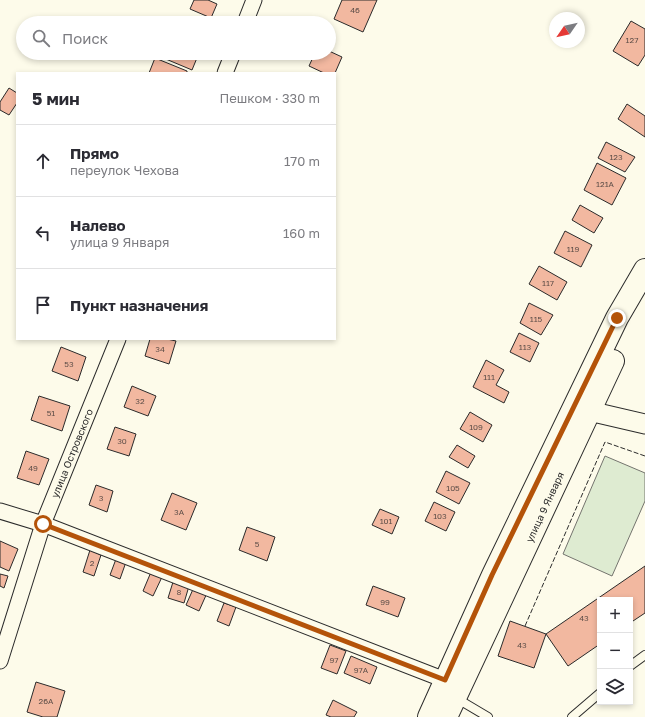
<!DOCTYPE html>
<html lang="ru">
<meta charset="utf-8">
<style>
:root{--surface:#fff;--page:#f7f7f7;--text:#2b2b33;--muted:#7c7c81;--line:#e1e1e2}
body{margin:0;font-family:"Golos Text",sans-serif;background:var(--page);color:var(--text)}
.controls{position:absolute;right:12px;bottom:12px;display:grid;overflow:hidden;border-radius:0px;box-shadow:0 2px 6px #0003}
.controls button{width:36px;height:36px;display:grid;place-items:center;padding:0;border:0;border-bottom:1px solid var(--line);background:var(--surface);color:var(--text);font:20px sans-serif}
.compass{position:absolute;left:549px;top:12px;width:36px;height:36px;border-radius:50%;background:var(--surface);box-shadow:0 2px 6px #0003;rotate:236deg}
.stop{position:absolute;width:12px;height:12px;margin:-9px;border:3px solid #b45309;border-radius:50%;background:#fff}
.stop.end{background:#b45309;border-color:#fff;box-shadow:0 1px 4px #0008}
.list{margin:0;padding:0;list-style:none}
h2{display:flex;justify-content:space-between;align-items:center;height:52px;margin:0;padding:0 16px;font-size:17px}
h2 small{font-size:13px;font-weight:400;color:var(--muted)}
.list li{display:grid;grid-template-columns:26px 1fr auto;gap:12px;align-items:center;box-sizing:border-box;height:72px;padding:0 16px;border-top:1px solid var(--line)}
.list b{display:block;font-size:15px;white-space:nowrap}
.list p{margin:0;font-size:13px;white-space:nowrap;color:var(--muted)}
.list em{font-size:13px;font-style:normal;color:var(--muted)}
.icon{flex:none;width:22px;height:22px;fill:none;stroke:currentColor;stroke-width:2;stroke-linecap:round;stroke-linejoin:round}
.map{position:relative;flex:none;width:645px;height:717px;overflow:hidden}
.search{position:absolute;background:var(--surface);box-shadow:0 2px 6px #0003;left:16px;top:16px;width:320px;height:44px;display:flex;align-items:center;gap:10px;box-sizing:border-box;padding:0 14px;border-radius:22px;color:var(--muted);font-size:15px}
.panel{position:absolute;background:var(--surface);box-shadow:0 2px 6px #0003;left:16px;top:72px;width:320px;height:268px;border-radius:0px}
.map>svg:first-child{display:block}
.green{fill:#deebd1;stroke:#74746e}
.building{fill:#f2b8a0;stroke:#2b2b2b}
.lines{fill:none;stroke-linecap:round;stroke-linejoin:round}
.service-casing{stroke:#2b2b2b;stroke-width:10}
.minor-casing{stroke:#2b2b2b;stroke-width:17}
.tertiary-casing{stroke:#2b2b2b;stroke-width:21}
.secondary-casing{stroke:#2b2b2b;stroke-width:24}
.service{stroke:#fdfbea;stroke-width:8}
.minor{stroke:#fdfbea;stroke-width:15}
.tertiary{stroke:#fdfbea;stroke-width:19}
.secondary{stroke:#fdfbea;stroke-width:22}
.fence{stroke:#2b2b2b;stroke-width:1;stroke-dasharray:5 2;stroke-linecap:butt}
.route{stroke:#b45309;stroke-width:5}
.labels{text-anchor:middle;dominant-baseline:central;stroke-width:3;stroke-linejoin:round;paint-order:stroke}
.number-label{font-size:8px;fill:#5d4e48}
.street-label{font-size:10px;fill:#2b2b2b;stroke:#fdfbea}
</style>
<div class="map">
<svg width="645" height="717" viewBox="0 0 645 717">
<rect width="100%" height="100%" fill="#fdfbea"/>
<path class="green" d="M605,456L645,473V501L612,576L563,554Z"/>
<g class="building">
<path d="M194,0H208L217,4L211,18L190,9Z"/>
<path d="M342,0H377L363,32L334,19Z"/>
<path d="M631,21L645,29V55L638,66L613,51Z"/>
<path d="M329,51L342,57L335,73H324L309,66L315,53H329Z"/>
<path d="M163,53H199L192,70L161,57Z"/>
<path d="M155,58L187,71V73H149Z"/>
<path d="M9,88L17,93V103L9,115L0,110V102Z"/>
<path d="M627,104L645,116V137L618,119Z"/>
<path d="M606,142L635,157L625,172L598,158Z"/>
<path d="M597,163L626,178L612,205L584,190Z"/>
<path d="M580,205L603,218L594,233L572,220Z"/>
<path d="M565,231L592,245L581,267L554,253Z"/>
<path d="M539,266L567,282L557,300L529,284Z"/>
<path d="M529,303L553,315L541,335L520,323Z"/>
<path d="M519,333L539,343L530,362L510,352Z"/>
<path d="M150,339H167L176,341L169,364L145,356Z"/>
<path d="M61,347L86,357L78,381L52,371Z"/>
<path d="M486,360L504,370L496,385L509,392L504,403L473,387Z"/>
<path d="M132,386L156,396L148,416L124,407Z"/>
<path d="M39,396L70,406L62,431L31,420Z"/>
<path d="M470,412L492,425L483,442L460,429Z"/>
<path d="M115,427L136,434L129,456L107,449Z"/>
<path d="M457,445L475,456L468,468L449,457Z"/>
<path d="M26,451L49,459L39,485L17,478Z"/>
<path d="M446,471L470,483L459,504L436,492Z"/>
<path d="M96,485L113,491L107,512L89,505Z"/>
<path d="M172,493L197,503L186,530L161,520Z"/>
<path d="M434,502L455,512L446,531L425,521Z"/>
<path d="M380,509L399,517L392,534L372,525Z"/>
<path d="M247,527L275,537L267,561L239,550Z"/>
<path d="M0,541L18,549L9,571L0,567Z"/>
<path d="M90,550L101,555L94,576L83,572Z"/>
<path d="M116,559L126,562L120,579L110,575Z"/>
<path d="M645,566V613L630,623V600H600V644L568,666L546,634Z"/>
<path d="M151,572L162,577L153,596L143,591Z"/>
<path d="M0,574L8,576L4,588L0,586Z"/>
<path d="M173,582L189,586L184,603L168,598Z"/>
<path d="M373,586L405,598L398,617L366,605Z"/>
<path d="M194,587L207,593L199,611L186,605Z"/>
<path d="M224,603L236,607L229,626L217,621Z"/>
<path d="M510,621L546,634L534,668L498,656Z"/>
<path d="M330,645L346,651L337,674L321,668Z"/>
<path d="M351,656L377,667L370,684L344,673Z"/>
<path d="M36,682L65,691L57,717H43L27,712Z"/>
<path d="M333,700L357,712L354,717H331L326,715Z"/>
</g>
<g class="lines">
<defs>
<g id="service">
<path d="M630,666L645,655"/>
<path d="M456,698L488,717"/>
<path d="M572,717L600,693"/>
</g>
<g id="minor">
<path d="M245,23L254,0"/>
<path d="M225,73L233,53"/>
<path d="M0,511L43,524L445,680"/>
<path id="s1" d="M0,661L43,524L118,339"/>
</g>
<path id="tertiary" d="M579,403L589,411L645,424"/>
<g id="secondary">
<path d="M429,717L493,575L617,318L645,270"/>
<path id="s2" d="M446,717L613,361"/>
</g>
</defs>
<use href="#service" class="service-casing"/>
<use href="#minor" class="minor-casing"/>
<use href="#tertiary" class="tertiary-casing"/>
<use href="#secondary" class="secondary-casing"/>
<use href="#service" class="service"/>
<use href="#minor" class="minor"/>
<use href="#tertiary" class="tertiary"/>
<use href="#secondary" class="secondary"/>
<path class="fence" d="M525,626L605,442L645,456"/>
</g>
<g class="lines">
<path class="route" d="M43,524L445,680L492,575L617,318"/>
</g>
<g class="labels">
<g class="number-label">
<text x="355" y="10">46</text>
<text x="632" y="40">127</text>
<text x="616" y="157">123</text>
<text x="605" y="184">121А</text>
<text x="573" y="249">119</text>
<text x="548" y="283">117</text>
<text x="536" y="319">115</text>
<text x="525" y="347">113</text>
<text x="160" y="349">34</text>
<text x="69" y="364">53</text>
<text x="489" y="377">111</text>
<text x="140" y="401">32</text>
<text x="51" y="413">51</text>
<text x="476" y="427">109</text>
<text x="122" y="441">30</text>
<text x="33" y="468">49</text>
<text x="453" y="488">105</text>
<text x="101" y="498">3</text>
<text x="179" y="512">3А</text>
<text x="440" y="516">103</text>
<text x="386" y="521">101</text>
<text x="257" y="544">5</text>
<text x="92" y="563">2</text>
<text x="179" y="592">8</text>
<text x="385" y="602">99</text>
<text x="584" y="618">43</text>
<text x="522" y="645">43</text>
<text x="334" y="660">97</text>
<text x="361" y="670">97А</text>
<text x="46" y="701">26А</text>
</g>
<g class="street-label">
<text stroke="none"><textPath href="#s1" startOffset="220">улица Островского</textPath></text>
<text stroke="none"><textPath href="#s2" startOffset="232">улица 9 Января</textPath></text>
</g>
</g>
</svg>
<div class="controls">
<button>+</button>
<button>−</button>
<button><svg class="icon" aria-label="layers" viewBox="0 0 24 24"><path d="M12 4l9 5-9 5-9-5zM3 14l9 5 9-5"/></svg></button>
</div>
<svg class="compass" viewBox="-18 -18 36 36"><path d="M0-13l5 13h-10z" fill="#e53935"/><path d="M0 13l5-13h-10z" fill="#7c7c81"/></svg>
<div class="stop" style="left:43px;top:524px"></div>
<div class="stop end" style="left:617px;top:318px"></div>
<div class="search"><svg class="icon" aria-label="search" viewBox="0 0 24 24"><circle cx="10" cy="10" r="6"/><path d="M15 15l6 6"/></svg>Поиск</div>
<section class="panel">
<h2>5 мин<small>Пешком · 330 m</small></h2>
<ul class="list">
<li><svg class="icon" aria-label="ahead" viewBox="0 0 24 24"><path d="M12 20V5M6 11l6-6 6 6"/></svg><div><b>Прямо</b><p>переулок Чехова</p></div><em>170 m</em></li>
<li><svg class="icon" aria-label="left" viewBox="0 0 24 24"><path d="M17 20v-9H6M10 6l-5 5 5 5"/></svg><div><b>Налево</b><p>улица 9 Января</p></div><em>160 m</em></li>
<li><svg class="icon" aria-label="arrive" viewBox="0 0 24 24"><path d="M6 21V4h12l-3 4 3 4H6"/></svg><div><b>Пункт назначения</b></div></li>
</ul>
</section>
</div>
